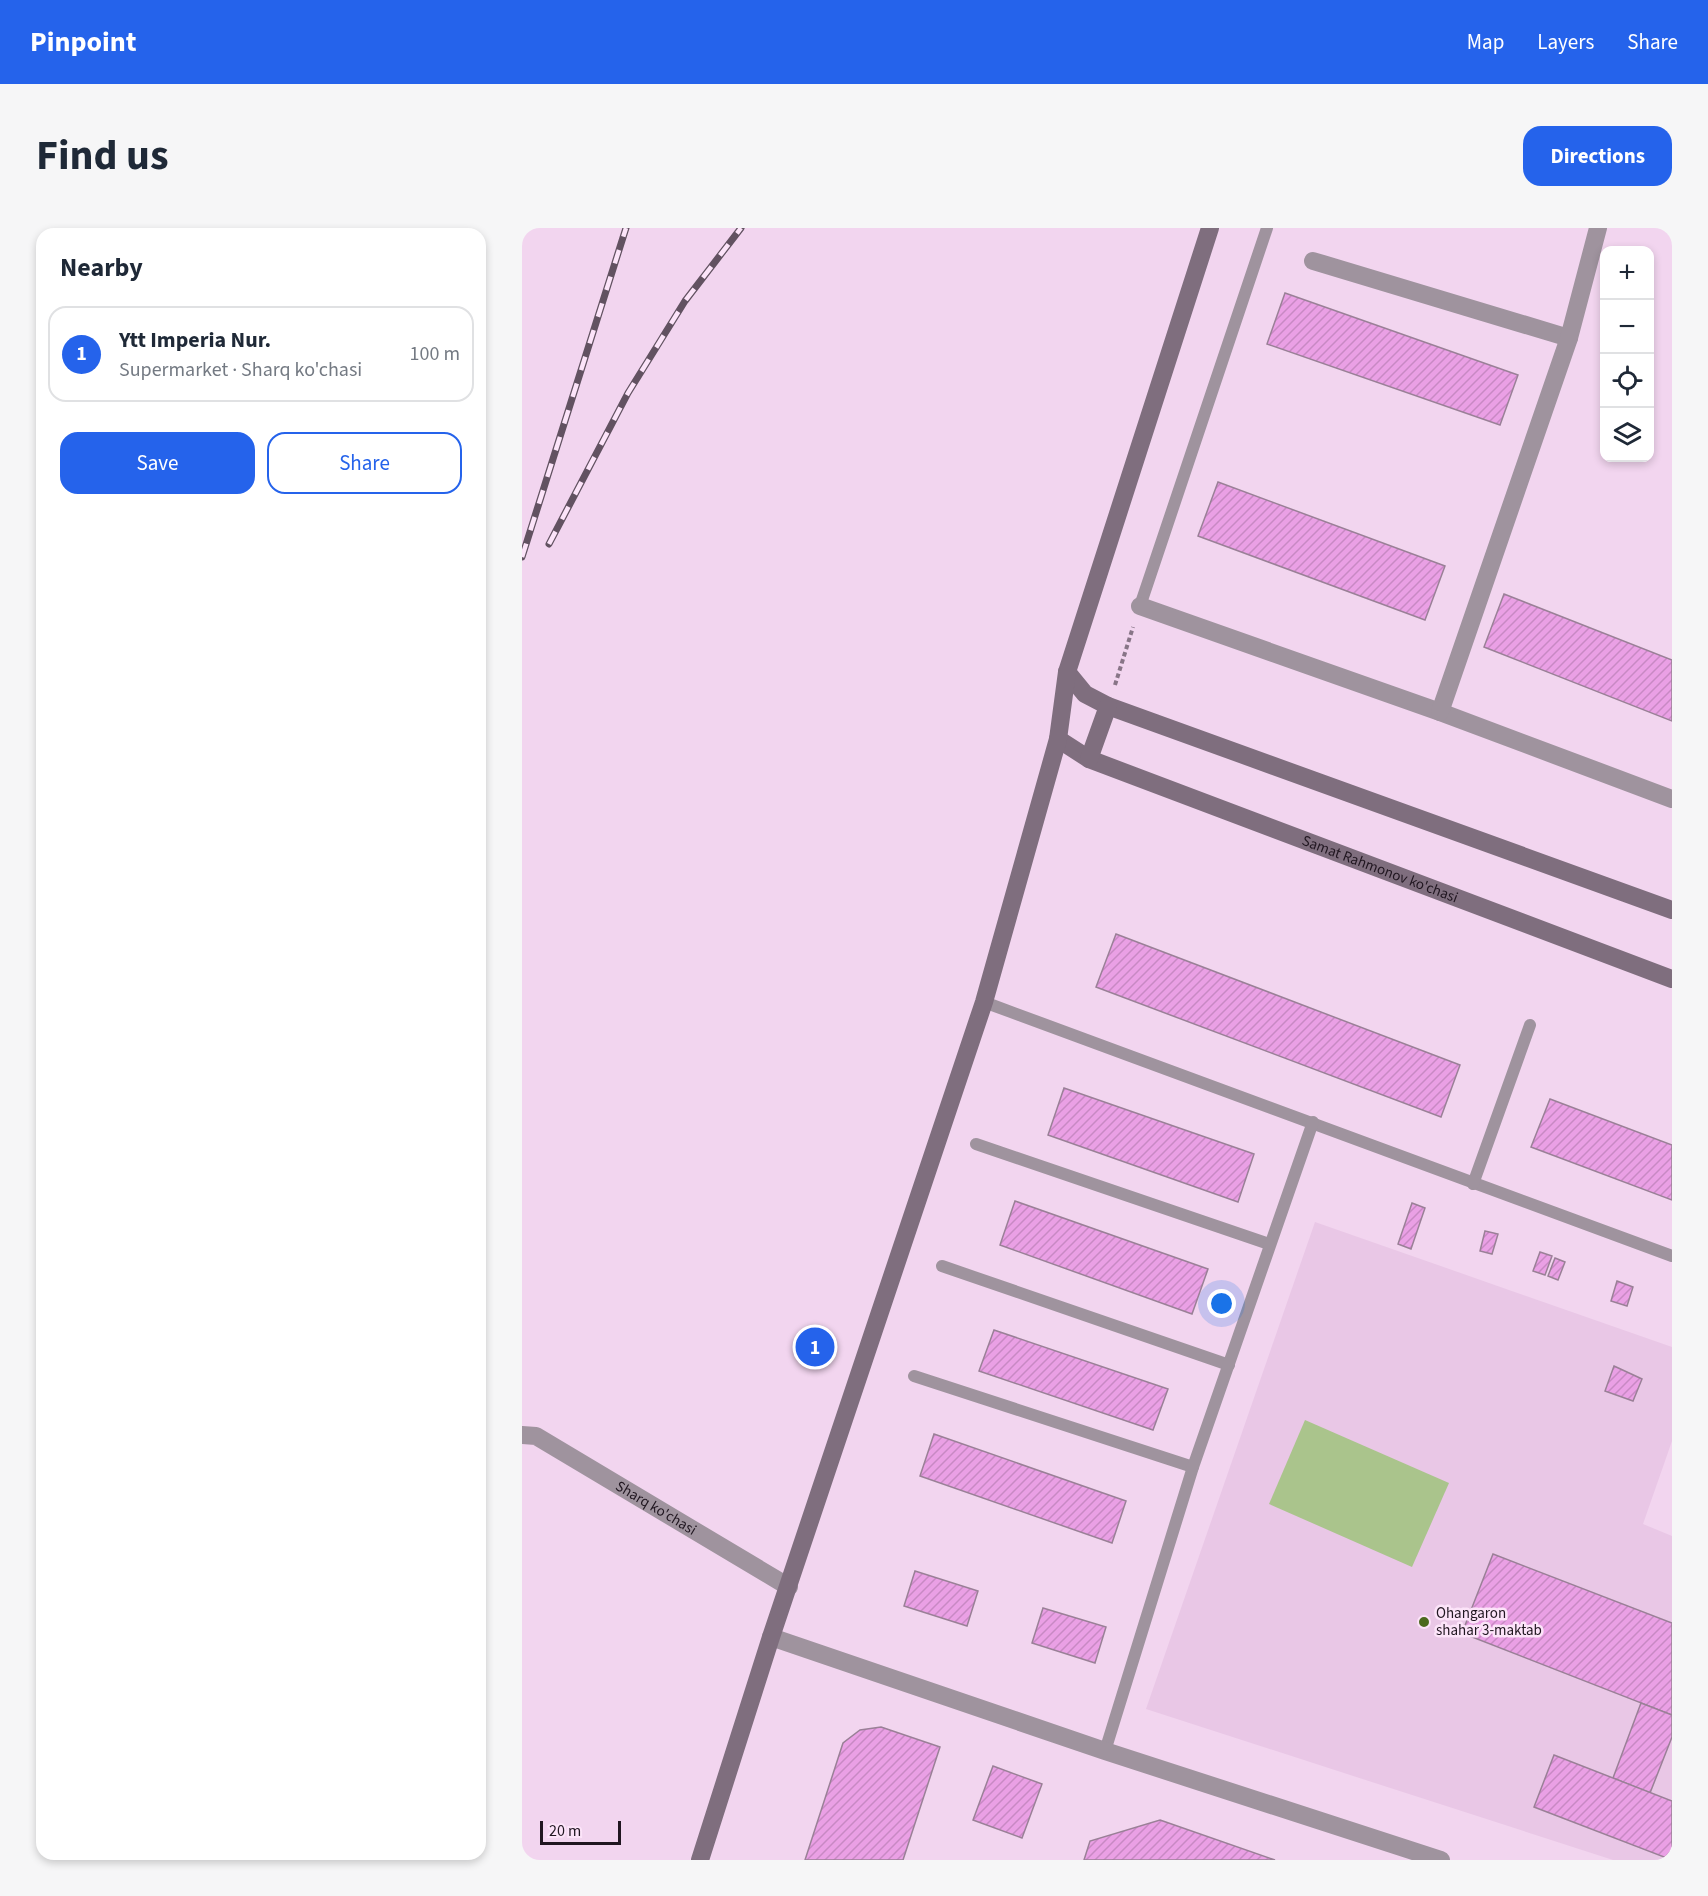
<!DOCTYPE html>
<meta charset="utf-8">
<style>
:root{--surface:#fff;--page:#f6f6f7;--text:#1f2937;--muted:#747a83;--line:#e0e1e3;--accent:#2563eb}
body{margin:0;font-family:"Source Sans 3",sans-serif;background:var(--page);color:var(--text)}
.controls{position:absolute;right:18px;top:18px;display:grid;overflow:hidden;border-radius:12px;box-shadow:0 3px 9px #0003}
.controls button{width:54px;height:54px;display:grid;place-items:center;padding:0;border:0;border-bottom:2px solid var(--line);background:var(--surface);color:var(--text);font:30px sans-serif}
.scale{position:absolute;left:18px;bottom:15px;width:81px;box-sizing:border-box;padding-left:6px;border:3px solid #201620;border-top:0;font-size:16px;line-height:21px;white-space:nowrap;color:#201620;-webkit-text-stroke:4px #fce4f9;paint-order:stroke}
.you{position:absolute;left:700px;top:1076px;width:21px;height:21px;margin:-15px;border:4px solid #fff;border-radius:50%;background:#1a73e8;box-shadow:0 0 0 9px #1a73e833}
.badge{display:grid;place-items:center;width:39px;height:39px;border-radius:50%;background:var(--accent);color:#fff;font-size:20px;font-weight:700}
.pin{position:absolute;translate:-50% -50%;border:3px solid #fff;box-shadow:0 2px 6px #0006}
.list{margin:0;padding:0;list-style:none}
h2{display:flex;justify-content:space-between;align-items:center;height:78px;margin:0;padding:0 24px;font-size:26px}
h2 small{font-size:20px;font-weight:400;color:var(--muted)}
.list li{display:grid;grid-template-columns:39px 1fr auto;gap:18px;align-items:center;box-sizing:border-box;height:96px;margin:0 12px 12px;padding:0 12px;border:2px solid var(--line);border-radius:18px}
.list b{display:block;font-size:22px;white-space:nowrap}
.list p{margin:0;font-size:20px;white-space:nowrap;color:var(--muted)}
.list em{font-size:20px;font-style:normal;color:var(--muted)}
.actions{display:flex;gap:12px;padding:18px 24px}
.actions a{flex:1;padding:14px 0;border:2px solid var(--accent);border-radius:18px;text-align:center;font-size:21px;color:var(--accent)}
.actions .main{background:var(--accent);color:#fff}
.icon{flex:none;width:33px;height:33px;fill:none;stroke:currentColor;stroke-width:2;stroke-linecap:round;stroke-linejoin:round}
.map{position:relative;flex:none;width:1150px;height:1632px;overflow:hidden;border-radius:18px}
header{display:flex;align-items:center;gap:36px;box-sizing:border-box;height:84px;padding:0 30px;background:var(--accent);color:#fff}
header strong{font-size:28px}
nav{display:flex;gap:33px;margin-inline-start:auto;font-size:21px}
.intro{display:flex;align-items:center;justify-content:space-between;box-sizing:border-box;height:144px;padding:0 36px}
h1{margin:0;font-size:42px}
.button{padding:15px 27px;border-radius:18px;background:var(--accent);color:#fff;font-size:21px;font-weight:700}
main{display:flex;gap:36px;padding:0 36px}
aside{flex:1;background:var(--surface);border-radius:18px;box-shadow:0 3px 9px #0003}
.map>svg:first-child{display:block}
.built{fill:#e9c7e6}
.garden{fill:#aac48c}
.building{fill:url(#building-hatch);stroke:#9a8097;stroke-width:1.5}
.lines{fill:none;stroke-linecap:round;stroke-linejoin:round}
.path{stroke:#887587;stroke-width:4;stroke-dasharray:4.5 3;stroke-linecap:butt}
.lane{stroke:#9f939e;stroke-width:12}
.street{stroke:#9f939e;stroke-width:18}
.secondary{stroke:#7f6e7e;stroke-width:18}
.rail-casing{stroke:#625261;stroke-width:7}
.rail{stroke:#fce4f9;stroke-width:4.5;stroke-dasharray:14;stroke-linecap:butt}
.poi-dot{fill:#4b691d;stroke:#fce4f9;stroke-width:2}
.labels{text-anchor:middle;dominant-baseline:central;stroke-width:5;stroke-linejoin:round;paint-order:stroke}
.street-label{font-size:15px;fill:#201620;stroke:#fce4f9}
.poi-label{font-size:15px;fill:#201620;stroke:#fce4f9;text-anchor:start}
</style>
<header>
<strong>Pinpoint</strong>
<nav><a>Map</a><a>Layers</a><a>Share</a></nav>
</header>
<div class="intro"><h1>Find us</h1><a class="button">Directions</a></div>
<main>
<aside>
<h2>Nearby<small></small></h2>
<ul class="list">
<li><span class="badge">1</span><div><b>Ytt Imperia Nur.</b><p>Supermarket · Sharq ko'chasi</p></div><em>100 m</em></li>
</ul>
<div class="actions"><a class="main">Save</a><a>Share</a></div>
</aside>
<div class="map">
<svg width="1150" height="1632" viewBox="0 0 1150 1632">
<defs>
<pattern id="building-hatch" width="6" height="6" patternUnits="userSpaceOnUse" patternTransform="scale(1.5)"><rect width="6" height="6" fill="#eaa0e5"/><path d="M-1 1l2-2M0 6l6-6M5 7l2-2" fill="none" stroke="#c889c4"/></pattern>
</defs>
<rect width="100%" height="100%" fill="#f2d5ef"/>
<path class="built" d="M793,994L1150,1119V1213L1121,1296L1150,1308V1632H1091L624,1481Z"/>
<path class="garden" d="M783,1192L927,1255L890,1339L747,1276Z"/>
<g class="building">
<path d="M763,65L996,147L978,197L745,116Z"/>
<path d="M696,254L923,338L903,392L676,308Z"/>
<path d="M982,366L1150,432V493L962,419Z"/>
<path d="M594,706L938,837L919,889L574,759Z"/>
<path d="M542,860L732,926L716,974L526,907Z"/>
<path d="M1028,871L1150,917V972L1009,919Z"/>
<path d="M493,973L686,1041L670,1086L478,1017Z"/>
<path d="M890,975L903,980L889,1021L876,1016Z"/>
<path d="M963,1003L976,1006L970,1026L958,1023Z"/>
<path d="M1018,1024L1030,1028L1023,1047L1011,1043Z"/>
<path d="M1033,1030L1043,1034L1036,1052L1026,1048Z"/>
<path d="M1095,1053L1111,1059L1105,1078L1089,1073Z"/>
<path d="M472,1102L646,1161L631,1202L457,1143Z"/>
<path d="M1092,1138L1120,1151L1111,1173L1083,1163Z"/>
<path d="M412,1206L604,1273L590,1315L398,1248Z"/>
<path d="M971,1326L1150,1395V1487L940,1405Z"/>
<path d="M393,1343L456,1363L445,1398L382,1378Z"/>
<path d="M521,1380L584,1399L573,1435L510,1415Z"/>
<path d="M1119,1475L1150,1487V1509L1128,1565L1091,1550Z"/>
<path d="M359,1499L418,1519L381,1632H283L321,1515L338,1502Z"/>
<path d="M1032,1527L1150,1573V1632L1012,1579Z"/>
<path d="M471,1538L520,1556L500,1610L451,1592Z"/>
<path d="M638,1592L753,1632H562L568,1613Z"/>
</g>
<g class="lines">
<path class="path" d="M593,457L611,399"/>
<g class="lane">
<path d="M618,378L745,0"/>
<path d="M462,774L1150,1028"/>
<path d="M454,916L747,1016"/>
<path d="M951,956L1008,797"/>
<path d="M420,1038L707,1137"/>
<path d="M392,1148L671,1239"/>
<path d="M583,1523L671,1239L791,894"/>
</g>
<g class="street">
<path d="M791,33L1047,110"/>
<path d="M618,378L918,484L1150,571"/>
<path d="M918,484L1047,110L1076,0"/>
<path id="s1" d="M0,1207L14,1208L267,1359"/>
<path d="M249,1409L583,1523L919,1632"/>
</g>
<g class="secondary">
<path d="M545,444L563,466L586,478L1150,682"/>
<path id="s2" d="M536,511L567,531L1150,751"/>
<path d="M567,531L586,478"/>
<path d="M178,1632L249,1409L462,774L536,511L545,444L688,0"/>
</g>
<defs>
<g id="rail">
<path d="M27,316L106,165L163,73L219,0"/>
<path d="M0,329L104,0"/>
</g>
</defs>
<use href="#rail" class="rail-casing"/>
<use href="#rail" class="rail"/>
</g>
<circle class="poi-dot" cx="902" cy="1394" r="6"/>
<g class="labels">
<g class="street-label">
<text stroke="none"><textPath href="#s2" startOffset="348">Samat Rahmonov ko'chasi</textPath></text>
<text stroke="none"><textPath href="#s1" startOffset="154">Sharq ko'chasi</textPath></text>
</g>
<g class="poi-label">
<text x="914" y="1385">Ohangaron<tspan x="914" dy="17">shahar 3-maktab</tspan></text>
</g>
</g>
</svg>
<div class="controls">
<button>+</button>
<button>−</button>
<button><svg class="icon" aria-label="locate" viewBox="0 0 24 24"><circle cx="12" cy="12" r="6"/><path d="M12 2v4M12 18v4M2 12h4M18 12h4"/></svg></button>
<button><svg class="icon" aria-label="layers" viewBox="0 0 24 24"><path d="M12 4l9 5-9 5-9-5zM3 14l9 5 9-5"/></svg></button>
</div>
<div class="scale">20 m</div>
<div class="you"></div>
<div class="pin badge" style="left:293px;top:1119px">1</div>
</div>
</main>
